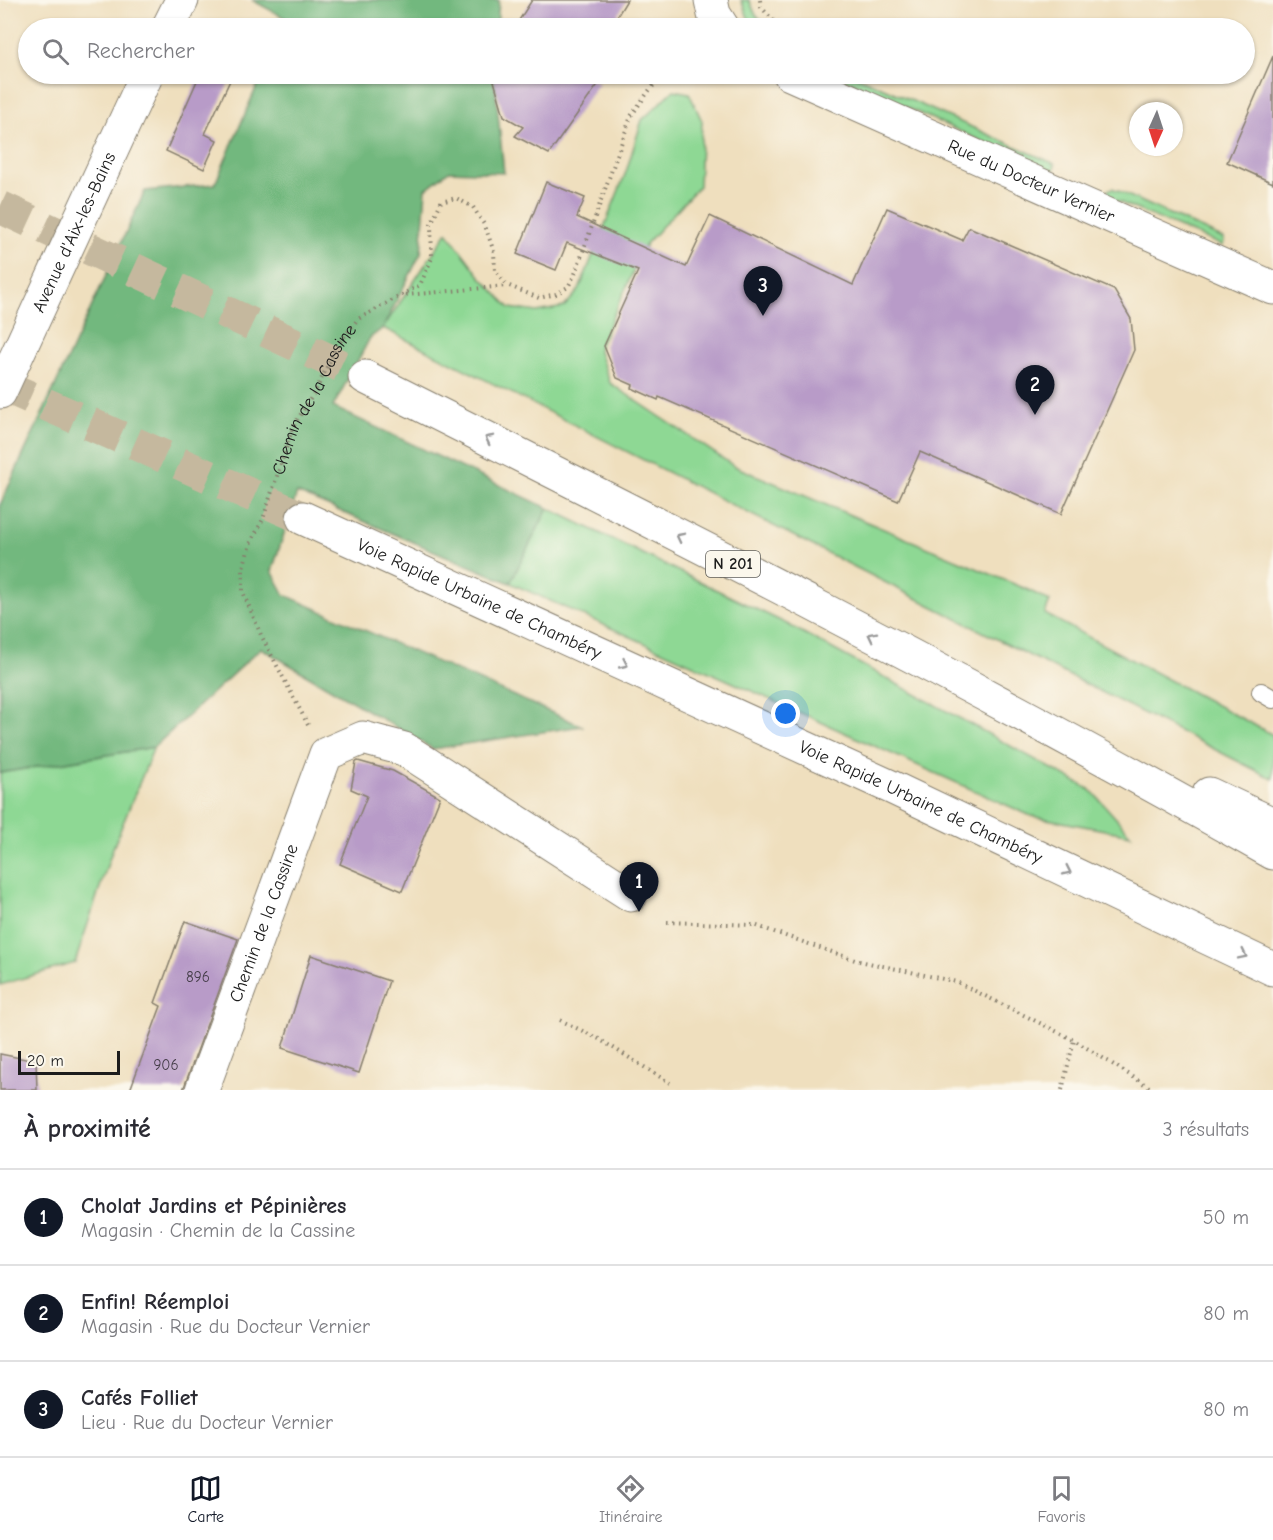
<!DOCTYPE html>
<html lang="fr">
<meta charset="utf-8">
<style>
:root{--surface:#fff;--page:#f7f7f7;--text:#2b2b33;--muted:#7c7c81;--line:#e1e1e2;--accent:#111827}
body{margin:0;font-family:"Comic Neue",sans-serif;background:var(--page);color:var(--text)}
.compass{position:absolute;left:1129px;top:102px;width:54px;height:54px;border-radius:50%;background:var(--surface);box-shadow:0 2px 4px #0004;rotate:183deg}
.scale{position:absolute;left:18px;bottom:15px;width:102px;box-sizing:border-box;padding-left:6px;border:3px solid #1c1c1c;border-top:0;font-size:16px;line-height:21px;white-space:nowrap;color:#1c1c1c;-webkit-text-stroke:4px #fbf7ec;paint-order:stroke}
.you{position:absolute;left:786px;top:714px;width:21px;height:21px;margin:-15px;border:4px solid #fff;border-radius:50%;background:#1a73e8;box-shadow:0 0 0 9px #1a73e833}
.badge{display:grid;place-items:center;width:39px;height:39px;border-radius:50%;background:var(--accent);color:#fff;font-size:20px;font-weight:700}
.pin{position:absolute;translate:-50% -50px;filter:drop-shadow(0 2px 3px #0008)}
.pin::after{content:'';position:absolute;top:32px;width:21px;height:18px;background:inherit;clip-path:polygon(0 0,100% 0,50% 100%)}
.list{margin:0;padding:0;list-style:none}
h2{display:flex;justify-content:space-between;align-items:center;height:78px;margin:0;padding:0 24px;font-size:26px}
h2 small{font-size:20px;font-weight:400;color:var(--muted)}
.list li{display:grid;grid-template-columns:39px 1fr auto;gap:18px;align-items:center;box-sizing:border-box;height:96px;padding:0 24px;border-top:2px solid var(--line)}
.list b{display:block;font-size:22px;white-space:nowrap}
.list p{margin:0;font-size:20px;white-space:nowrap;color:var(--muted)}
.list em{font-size:20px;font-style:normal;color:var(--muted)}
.icon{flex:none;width:33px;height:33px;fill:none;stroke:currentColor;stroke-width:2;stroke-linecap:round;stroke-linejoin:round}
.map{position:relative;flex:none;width:1273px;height:1090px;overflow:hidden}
.search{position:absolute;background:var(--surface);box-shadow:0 2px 4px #0004;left:18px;right:18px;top:18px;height:66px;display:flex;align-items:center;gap:15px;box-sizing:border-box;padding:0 21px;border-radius:33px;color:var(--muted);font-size:22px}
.sheet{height:366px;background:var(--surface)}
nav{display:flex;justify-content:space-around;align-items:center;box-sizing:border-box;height:84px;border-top:2px solid var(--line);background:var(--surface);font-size:16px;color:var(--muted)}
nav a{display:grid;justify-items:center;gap:3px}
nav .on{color:var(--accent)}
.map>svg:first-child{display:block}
.green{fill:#8ed894;stroke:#557a58;stroke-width:1.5}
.forest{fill:#72b87e;stroke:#476a4d;stroke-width:1.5}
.building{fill:#b89bc8}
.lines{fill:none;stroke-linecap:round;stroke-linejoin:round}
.trunk-tunnel{stroke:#c5b89e;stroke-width:33;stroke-dasharray:33 16;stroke-linecap:butt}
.service-casing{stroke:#867e6d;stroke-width:20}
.minor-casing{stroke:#867e6d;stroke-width:35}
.secondary-casing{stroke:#867e6d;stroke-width:35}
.trunk-casing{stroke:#867e6d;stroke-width:35}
.path{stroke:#867e6d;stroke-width:4;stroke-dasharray:1.5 4.5;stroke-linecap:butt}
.service{stroke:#fff;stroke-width:18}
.minor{stroke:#fff;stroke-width:33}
.secondary{stroke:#fff;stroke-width:33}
.trunk{stroke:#fff;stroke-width:33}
.oneway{stroke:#999}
.labels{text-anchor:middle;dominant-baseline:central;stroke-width:6;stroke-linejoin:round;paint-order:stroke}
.number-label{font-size:15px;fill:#433c47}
.shield{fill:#fbf7ec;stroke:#5f5e5a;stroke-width:1.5}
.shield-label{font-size:16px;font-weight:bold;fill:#1c1c1c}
.street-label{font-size:18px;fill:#1c1c1c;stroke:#fbf7ec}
</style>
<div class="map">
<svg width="1273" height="1090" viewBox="0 0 1273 1090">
<rect width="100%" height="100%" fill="#fbf7ec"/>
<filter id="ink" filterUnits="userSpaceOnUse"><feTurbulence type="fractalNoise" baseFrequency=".0167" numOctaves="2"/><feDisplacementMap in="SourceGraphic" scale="12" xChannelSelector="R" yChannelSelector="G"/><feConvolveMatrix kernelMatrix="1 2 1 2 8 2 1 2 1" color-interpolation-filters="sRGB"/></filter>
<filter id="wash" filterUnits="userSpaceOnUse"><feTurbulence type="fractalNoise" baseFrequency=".008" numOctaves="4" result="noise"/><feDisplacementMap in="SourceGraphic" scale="24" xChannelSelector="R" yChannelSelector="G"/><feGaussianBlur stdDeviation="1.35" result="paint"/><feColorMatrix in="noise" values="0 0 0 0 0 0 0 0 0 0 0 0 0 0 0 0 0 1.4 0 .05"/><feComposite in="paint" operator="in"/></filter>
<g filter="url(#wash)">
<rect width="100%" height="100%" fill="#efdfbe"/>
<g class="green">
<path d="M741,0H749L756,15L768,28H757L749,20Z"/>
<path d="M832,74H852L1055,164L1054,170L1044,169Z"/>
<path d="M674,90L689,93L702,121L699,186L646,244L598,349L610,383L734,466L1026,589L1050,601L1045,614L1273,735V779L383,328L447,232L480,276L510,308L537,312L564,307L579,290L626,172L642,120Z"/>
<path d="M1112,188L1224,239L1223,246L1107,197V191Z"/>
<path d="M548,508L787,624L1091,790L1131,835L1031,816L510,583Z"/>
<path d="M154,747L113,848L75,963L0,985V773Z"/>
</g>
<g class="forest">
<path d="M252,0H499L497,28H281L285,18Z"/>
<path d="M262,74H494L504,173L449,171L426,189L421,253L383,328L370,338L333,407L548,508L510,583L297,493L272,571L285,595L582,726L433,749L261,648L154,747L0,773V505L145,191L215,184Z"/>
</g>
<g id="blocks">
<g class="building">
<path d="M532,0H627L610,28H514Z"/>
<path d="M1273,56V183L1227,162Z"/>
<path d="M200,74H233L205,134L217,140L204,169L166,151Z"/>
<path d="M492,74H588L587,76L599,83L549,154L515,136L523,127L504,116Z"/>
<path d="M546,182L585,198L577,217L686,267L710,216L853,285L887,208L962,240L969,227L1114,290L1131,319L1134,350L1061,514L920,452L898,501L659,397L658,400L632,388L633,385L617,378L604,346L638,271L567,243L556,270L517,254Z"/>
<path d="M358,761L393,771L440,797L402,891L340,864L367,796L351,789L356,762Z"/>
<path d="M185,921L238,939L183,1090H130L161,1006L155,1003Z"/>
<path d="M311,955L389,981L359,1073L282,1048Z"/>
<path d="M0,1054L36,1061L37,1090H0Z"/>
</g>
</g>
</g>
<g filter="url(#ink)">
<use href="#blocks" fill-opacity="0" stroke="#867e6d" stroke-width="1.5"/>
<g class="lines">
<g class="trunk-tunnel">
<path d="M0,207L365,377"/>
<path d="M0,384L303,518"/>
</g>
<defs>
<path id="service" d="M1261,692L1273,699"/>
<g id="minor">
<path id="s2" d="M202,1090L326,754L363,738L404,749L631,895"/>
</g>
<g id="secondary">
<path d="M711,0L714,14L723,28"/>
<path d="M168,28L182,0"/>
<path id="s3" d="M790,74L1273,288"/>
<path id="s4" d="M0,392L147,74"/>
</g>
<g id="trunk">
<path d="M365,377C670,530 976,684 1273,853"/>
<path id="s5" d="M303,518L891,787L1273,969"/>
<path d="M1209,794L1273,824"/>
</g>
</defs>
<use href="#service" class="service-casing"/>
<use href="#minor" class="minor-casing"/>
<use href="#secondary" class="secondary-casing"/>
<use href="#trunk" class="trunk-casing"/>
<g class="path">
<path d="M760,0L761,7L780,28"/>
<path d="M406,295L506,286"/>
<path id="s1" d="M308,725L261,635L243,592V568L250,544L263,519L293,427L317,388L337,346L358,319L420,285L432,258L431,224L441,202L456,198L473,207L485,226L494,252L495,271L507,285L539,298L556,294L568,287L575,274L631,116L651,88L666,74"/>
<path d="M667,922L754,925L855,960L957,982L1074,1040L1154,1090"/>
<path d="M560,1020L599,1039L670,1083"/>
<path d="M1062,1090L1074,1040"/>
</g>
<use href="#service" class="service"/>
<use href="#minor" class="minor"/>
<use href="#secondary" class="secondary"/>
<use href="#trunk" class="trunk"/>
</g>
<defs><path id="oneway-chevron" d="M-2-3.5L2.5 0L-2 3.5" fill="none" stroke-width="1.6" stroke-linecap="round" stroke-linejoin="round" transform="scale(1.5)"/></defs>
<g class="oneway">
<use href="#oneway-chevron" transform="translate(489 439) rotate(-153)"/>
<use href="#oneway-chevron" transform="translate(680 537) rotate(-153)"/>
<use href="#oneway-chevron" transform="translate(872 636) rotate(-153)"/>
<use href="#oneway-chevron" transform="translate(624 664) rotate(25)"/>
<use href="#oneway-chevron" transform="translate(1067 871) rotate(26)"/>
<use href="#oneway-chevron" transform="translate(1243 955) rotate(26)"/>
</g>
</g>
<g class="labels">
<g class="number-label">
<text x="198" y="977">896</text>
<text x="166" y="1065">906</text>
</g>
<rect class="shield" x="706" y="551" width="54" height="26" rx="4.5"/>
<g class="shield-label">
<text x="733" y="564">N 201</text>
</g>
<g class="street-label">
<text stroke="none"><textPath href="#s3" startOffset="264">Rue du Docteur Vernier</textPath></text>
<text stroke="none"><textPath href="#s4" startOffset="176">Avenue d'Aix-les-Bains</textPath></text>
<text stroke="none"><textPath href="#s1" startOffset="356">Chemin de la Cassine</textPath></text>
<text stroke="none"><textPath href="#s5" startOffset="194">Voie Rapide Urbaine de Chambéry</textPath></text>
<text stroke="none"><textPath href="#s5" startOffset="680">Voie Rapide Urbaine de Chambéry</textPath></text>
<text stroke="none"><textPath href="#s2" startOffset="178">Chemin de la Cassine</textPath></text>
</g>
</g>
</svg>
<svg class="compass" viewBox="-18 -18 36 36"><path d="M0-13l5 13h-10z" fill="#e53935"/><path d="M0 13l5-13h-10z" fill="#7c7c81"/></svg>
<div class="scale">20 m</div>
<div class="you"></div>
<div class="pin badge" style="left:639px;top:912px">1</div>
<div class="pin badge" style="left:1035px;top:415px">2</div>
<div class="pin badge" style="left:763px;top:316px">3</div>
<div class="search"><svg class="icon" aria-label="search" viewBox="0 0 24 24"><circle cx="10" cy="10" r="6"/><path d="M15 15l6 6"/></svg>Rechercher</div>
</div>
<section class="sheet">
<h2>À proximité<small>3 résultats</small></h2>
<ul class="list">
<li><span class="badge">1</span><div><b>Cholat Jardins et Pépinières</b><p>Magasin · Chemin de la Cassine</p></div><em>50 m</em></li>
<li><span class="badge">2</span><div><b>Enfin! Réemploi</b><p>Magasin · Rue du Docteur Vernier</p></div><em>80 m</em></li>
<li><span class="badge">3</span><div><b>Cafés Folliet</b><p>Lieu · Rue du Docteur Vernier</p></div><em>80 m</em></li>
</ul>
</section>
<nav>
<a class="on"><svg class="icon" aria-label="map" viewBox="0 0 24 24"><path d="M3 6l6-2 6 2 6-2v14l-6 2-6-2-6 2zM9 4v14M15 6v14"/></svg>Carte</a>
<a><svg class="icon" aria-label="directions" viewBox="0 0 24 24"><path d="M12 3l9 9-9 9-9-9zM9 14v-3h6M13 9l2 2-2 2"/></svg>Itinéraire</a>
<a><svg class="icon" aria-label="saved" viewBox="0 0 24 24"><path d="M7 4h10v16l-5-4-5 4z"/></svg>Favoris</a>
</nav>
